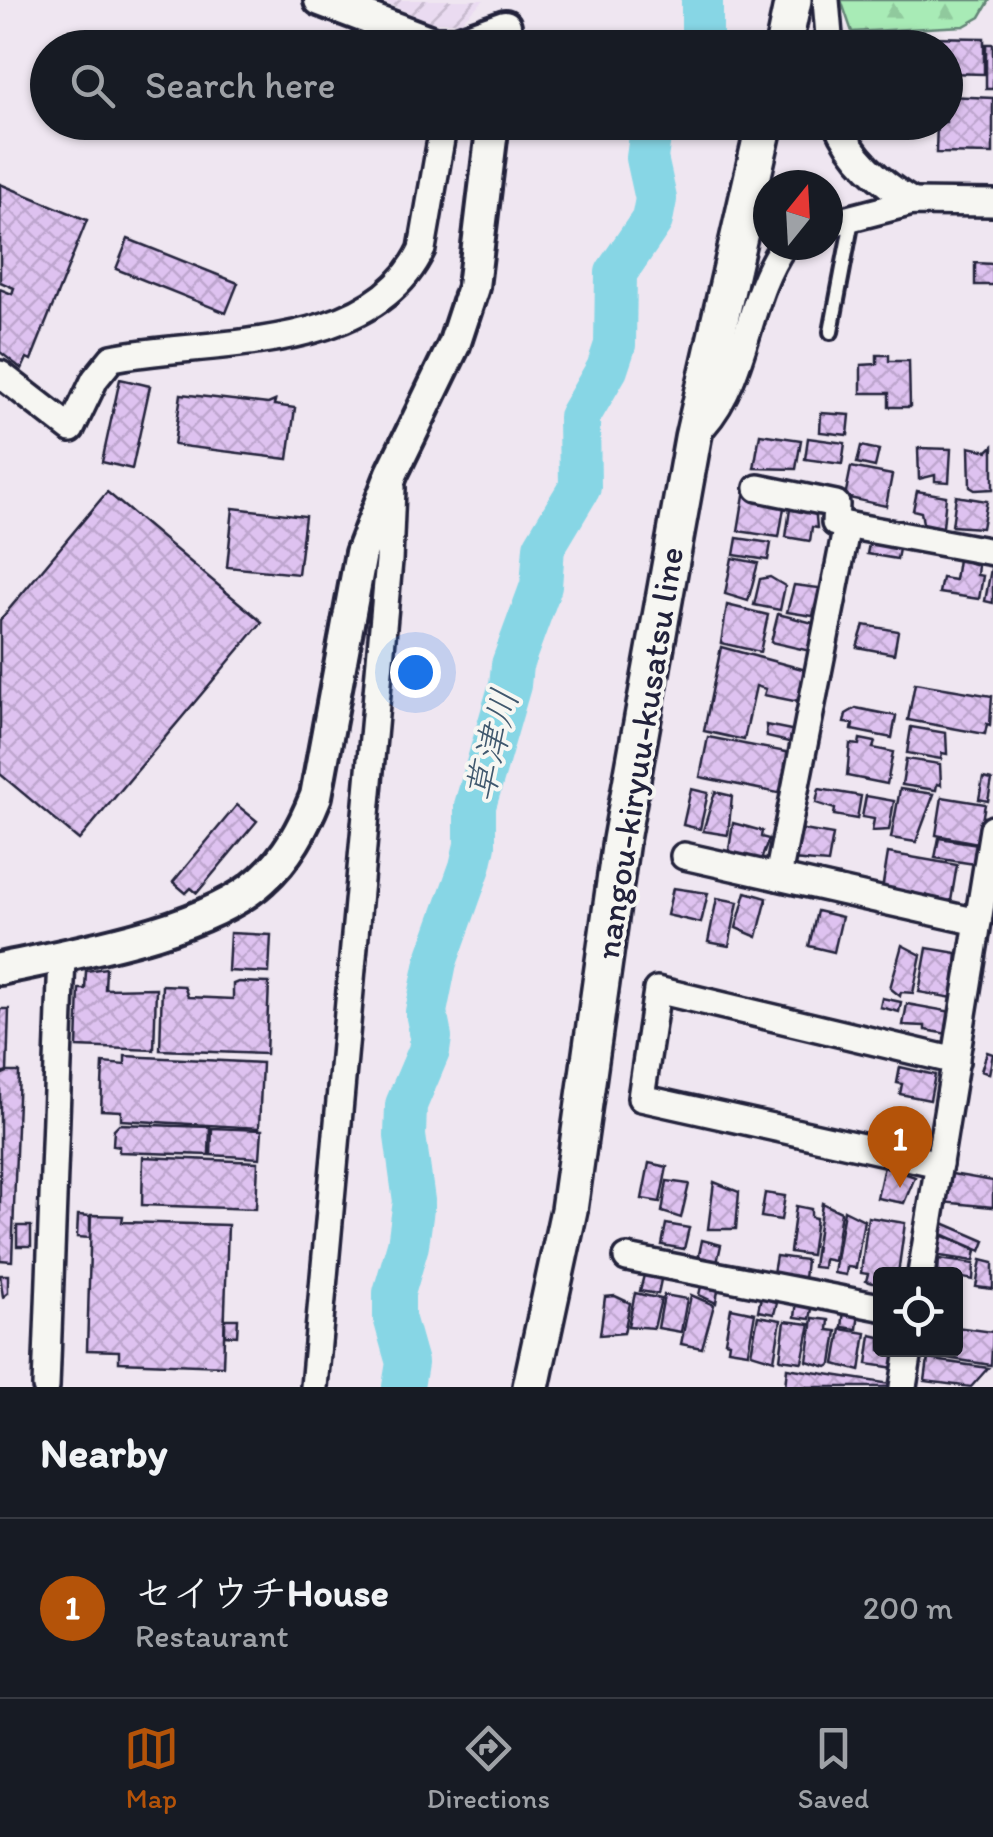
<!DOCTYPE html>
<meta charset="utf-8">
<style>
:root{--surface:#171b24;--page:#242831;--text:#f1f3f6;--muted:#9ea1a6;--line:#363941;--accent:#b45309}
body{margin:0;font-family:Itim,"Klee One",sans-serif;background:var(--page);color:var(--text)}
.controls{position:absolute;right:30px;bottom:30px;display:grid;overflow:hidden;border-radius:10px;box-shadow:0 2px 8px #0004}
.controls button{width:90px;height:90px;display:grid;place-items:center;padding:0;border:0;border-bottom:2px solid var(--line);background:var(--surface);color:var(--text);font:50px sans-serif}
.compass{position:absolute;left:753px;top:170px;width:90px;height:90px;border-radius:50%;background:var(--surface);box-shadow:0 2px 8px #0004;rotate:18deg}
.you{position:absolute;left:415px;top:672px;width:35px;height:35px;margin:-25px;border:8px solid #fff;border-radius:50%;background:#1a73e8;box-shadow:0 0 0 15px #1a73e833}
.badge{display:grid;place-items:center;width:65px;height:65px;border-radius:50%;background:var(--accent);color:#fff;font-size:32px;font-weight:700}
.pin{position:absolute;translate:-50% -82px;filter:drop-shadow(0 2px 5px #0008)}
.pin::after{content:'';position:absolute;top:52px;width:35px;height:30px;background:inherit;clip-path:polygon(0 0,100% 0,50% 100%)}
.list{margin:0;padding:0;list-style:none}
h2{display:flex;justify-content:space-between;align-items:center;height:130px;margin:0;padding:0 40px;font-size:42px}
h2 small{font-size:32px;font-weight:400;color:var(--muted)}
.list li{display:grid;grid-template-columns:65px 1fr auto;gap:30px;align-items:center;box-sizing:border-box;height:180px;padding:0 40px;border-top:2px solid var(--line)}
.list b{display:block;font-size:38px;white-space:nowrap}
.list p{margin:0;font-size:32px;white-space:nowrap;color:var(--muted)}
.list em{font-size:32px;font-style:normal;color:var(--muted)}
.icon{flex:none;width:55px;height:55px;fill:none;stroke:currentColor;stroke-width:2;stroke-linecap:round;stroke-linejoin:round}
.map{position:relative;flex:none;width:993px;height:1387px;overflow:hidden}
.search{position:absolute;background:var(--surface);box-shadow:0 2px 8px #0004;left:30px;right:30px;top:30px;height:110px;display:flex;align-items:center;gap:25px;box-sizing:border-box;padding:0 35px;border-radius:55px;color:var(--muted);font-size:38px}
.sheet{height:310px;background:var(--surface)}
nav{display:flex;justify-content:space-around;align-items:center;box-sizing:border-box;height:140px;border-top:2px solid var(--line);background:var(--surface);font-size:28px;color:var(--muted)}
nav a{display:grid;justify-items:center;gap:5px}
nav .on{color:var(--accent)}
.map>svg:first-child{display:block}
.industrial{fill:url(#industrial-furrows)}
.forest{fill:url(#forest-firs);stroke:#658678;stroke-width:2.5}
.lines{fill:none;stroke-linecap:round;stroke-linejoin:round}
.river{stroke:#87d6e5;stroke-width:42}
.building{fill:url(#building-cross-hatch);stroke:#22223b;stroke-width:2.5}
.service-casing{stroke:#22223b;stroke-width:20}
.minor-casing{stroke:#22223b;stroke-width:32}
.tertiary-casing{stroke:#22223b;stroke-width:38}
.secondary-casing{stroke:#22223b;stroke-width:42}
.service{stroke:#f6f6f2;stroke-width:12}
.minor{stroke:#f6f6f2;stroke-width:25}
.tertiary{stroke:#f6f6f2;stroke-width:30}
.secondary{stroke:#f6f6f2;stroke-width:35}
.labels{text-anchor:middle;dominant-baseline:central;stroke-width:8;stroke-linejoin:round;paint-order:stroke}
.street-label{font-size:35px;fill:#22223b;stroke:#f6f6f2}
.water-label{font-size:38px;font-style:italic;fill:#40586e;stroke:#f6f6f2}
</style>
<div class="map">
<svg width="993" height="1387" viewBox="0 0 993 1387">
<defs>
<pattern id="industrial-furrows" width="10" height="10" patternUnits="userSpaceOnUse" patternTransform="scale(2.5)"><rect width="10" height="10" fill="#eadbf1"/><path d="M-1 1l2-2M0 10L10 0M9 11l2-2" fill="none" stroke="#c8bcd0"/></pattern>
<pattern id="forest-firs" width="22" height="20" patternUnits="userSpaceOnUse" patternTransform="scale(2.5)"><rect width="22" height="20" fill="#a8ebb6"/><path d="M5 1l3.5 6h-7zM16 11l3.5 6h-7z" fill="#90c99d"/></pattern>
<pattern id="building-cross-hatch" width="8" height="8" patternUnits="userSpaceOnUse" patternTransform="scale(2.5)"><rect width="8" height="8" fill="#dec2f0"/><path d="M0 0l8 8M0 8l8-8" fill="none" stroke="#bea6cf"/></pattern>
</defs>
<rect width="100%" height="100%" fill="#efe6f1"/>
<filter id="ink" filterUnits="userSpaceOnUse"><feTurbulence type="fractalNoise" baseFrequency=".01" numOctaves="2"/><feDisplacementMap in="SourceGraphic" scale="20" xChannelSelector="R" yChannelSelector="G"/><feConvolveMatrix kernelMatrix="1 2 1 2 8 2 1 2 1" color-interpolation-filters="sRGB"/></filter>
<g filter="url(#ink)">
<path class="industrial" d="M379,0H484L460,22H431Z"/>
<path class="forest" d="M841,0H990L980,17L964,26L852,32Z"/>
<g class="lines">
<g class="river">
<path d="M702,48V0"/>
<path d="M403,1387L407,1363L394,1317V1293L408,1245L414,1201L405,1136L406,1105L429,1051L431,1037L426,1012L436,962L470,867L475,845V806L510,685L512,665L541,586L544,547L580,487L579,417L607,369L615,345L616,273L652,220L656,199L647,158L652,122"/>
</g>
</g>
<g class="building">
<path d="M924,37L984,38V74L946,73V48H924Z"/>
<rect x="986" y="44" width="7" height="45"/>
<path d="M946,96L993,98V154L936,153L937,122H946Z"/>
<path d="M0,184L87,220L31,360L27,358L22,369L0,352V289L12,294L14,288L0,282Z"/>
<path d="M128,239L238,283L226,313L116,269Z"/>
<path d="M975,263L993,264V285H975Z"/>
<path d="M877,355H889V361H909L910,407H889V393H861V365L877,364Z"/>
<path d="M120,379L150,386L132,469L102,462Z"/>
<path d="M181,394L268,404L275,401L274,405L295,408L288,459L174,445Z"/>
<path d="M821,413L850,415L848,435L820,432Z"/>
<path d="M760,434L801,440L796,469L754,468Z"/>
<path d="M808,438L845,443L842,464L805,459Z"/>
<path d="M861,446L879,450L875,467L857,463Z"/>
<path d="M993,446V489L975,490L970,487L969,447L988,451Z"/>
<path d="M918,448L951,449L949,482L935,481V475L919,479Z"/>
<path d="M851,467L892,475L886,506L845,497Z"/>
<path d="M917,491L946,496L943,527L923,523L921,512L913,510Z"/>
<path d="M107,492L262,622L79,840L0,774V620Z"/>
<path d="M744,495L785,502L779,537L738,531Z"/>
<path d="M956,496L987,501L982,528L952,526Z"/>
<path d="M791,502L815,506L817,528L812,527L810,541L786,537Z"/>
<path d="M233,508L305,516L298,574L227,567Z"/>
<path d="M737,538L771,543L768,560L734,555Z"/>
<path d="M870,539L900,544L897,559L867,554Z"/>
<path d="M732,558L758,563L748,601L725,594Z"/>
<path d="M958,559L978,565L977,575L983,576L979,599L939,593L942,578L955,580Z"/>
<path d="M991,569H993V603L985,601Z"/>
<path d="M770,577L785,586L780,610L754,605L760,579Z"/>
<path d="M794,585L819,588L813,616L787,612Z"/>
<path d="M727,605L768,615L760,652L721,643Z"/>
<path d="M778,614L813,623L810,651L771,642Z"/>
<path d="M864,625L898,631L894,654L857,647Z"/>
<path d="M721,647L806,670L800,699L794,701L764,695L766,689L756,686L744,740L704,731Z"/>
<path d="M915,683L992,696L990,725L987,724L985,734L908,720Z"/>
<path d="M856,708L896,716L892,738L852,730L853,724L844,723L846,714Z"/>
<path d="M766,725L796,731L793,743L767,737Z"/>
<path d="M911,727L946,733L947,754L942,753L941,759L907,753Z"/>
<path d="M708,737L791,753L783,794L700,777Z"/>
<path d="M860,739L875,742L873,748L893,752L887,784L847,776L850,744L859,745Z"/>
<path d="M906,759L940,764L941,785L937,784L936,790L902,785Z"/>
<path d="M983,778L992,780L988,801L979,799Z"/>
<path d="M691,789L708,793L700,829L683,825Z"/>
<path d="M819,789L861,796L857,819L834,815L835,809L816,803Z"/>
<path d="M900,789L934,794L916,842L891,838Z"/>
<path d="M715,792L732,796L728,835L703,831Z"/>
<path d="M866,796L894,801L889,830L872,831L874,819L862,817Z"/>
<path d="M942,797L985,804L978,843L936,835Z"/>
<path d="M237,805L257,821L197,893L191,888L186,893L173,882Z"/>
<path d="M733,823L762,831L761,837L769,839L761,860L735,854L734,858L728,857Z"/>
<path d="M798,829L833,835L828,863L792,860Z"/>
<path d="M939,838L978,844L975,864L935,858Z"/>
<path d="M888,853L957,865L951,901L882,890Z"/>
<path d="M673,888L708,893L701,923L667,915Z"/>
<path d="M746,892L767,898L757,937L736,928Z"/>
<path d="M717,898L738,902L729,946L708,942Z"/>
<path d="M817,911L842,917L834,952L809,946Z"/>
<path d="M230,933L271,935L269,973L228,971Z"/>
<path d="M902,945L921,955L913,993L901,992L900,996L890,988Z"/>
<path d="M927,948L957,953L953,998L919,992Z"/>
<path d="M106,968L105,989L156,988L154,1050L77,1047L79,989H85L86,971Z"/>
<path d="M238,982L269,983L266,1054L160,1050L162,985L184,986L188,997L233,999V984Z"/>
<path d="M882,998L901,1002L899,1012L880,1007Z"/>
<path d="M907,1004L952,1012L948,1034L925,1030V1026L903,1025Z"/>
<path d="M0,1009H9L7,1073H0Z"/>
<path d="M987,1052L993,1054L989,1074L981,1071Z"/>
<path d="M125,1056L262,1063L259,1128L121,1120V1111L101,1110L103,1063L125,1065Z"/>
<path d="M900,1067L935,1075L930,1100L900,1094L902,1084L897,1083Z"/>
<path d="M7,1072H19L12,1261L0,1260V1075Z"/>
<path d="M119,1124L210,1127L209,1155L119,1152V1146L113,1145L114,1129Z"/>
<path d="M212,1128L262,1130L260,1158L211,1155Z"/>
<path d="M143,1157L258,1162L256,1209L142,1205Z"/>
<path d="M649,1163L667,1167L660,1202L642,1199Z"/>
<path d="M884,1166L915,1177L904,1203L877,1198Z"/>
<path d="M946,1173L993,1181V1207L941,1202Z"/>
<path d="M667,1181L689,1184L681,1218L662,1212Z"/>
<path d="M714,1182L739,1192L736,1229H708Z"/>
<path d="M765,1193L785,1196L781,1220L761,1217Z"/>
<path d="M822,1203L841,1212L834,1261L824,1259L823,1268L813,1267Z"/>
<path d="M796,1206L811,1209V1217L816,1218L811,1255L790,1252Z"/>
<path d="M844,1210L864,1220L856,1268L847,1267L846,1275L834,1273Z"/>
<path d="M78,1215L90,1216V1238L77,1237Z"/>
<path d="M91,1215L123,1216L122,1222L228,1225L223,1366L119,1362V1351L87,1350Z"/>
<path d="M868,1217L905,1223L898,1274H880V1285L866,1281L868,1274L861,1273Z"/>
<path d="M941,1222L985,1241L981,1251L937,1232Z"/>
<path d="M666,1224L689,1228L684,1249L662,1245Z"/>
<rect x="17" y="1226" width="14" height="20"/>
<path d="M936,1233L976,1250L974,1261L933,1255Z"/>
<path d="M702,1240L721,1245L717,1263L698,1260Z"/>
<path d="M776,1256L806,1260L804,1279L773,1273Z"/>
<path d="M939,1259L974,1264L973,1280L938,1273Z"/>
<path d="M981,1260L993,1263V1289L976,1287Z"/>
<path d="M645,1271L662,1275L658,1294L640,1291Z"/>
<path d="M0,1275H8V1293L3,1297Z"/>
<path d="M702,1282L719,1284L716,1303L699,1295Z"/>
<path d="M635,1293L661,1299L654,1328L628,1326Z"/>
<path d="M664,1295L687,1299L681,1332L658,1328Z"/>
<path d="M691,1295L714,1305L702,1348L681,1344Z"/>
<path d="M615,1296L630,1303L624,1333L600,1335L605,1297Z"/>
<path d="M761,1296L778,1299L774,1314L758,1311Z"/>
<path d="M797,1301L813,1304L810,1319L795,1317Z"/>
<path d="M731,1308L755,1313L748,1352L728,1349L729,1342L725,1341Z"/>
<path d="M844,1310L859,1312L857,1329L842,1327Z"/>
<path d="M758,1316L781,1320L774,1360L751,1353Z"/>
<path d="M813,1318L829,1320L828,1330L837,1331L832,1364L827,1367L807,1361Z"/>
<path d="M225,1319H238L237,1336L225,1335Z"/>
<path d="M785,1321L810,1324L802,1362L780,1359Z"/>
<path d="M956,1327L993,1332L991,1365L934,1356L935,1350H956Z"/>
<path d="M841,1329L866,1333L860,1371L835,1364Z"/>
<path d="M871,1335L880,1337V1350H897L895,1368L867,1364Z"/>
<path d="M928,1359L988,1368L971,1387L925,1381Z"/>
<path d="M787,1368L891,1384V1387H785Z"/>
</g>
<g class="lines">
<defs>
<path id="service" d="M831,332L852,220"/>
<g id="minor">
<path d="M826,0L830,48"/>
<path d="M837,122C852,158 880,182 913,202"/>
<path d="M828,224L913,202L993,203"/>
<path d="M0,374L71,429L95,379L112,358C209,339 372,355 422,249L444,122"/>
<path d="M703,426C748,375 746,298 784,245"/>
<path d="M758,488L836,504L835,523L993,552"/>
<path d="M684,856L978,922"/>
<path d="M778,877L847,525"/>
<path d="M939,1164L641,1098L657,990L956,1061"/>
<path d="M627,1258L880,1307"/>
<path d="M921,1274L993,829"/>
<path d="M46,1387L62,956"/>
<path d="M314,1387L389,561L392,488"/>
<path d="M903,1387L909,1350"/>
</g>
<g id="tertiary">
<path d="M320,0L434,43H457L505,26"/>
<path d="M0,969C74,953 207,931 262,880C288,857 303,828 316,796L361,553L392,473L454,345L473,287L493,122"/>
</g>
<g id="secondary">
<path d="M783,48L793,0"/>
<path d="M531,1387L569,1210L621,840L693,438L765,122"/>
</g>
</defs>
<use href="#service" class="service-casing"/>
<use href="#minor" class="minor-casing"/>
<use href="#tertiary" class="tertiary-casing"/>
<use href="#secondary" class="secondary-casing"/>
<use href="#service" class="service"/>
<use href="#minor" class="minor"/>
<use href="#tertiary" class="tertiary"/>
<use href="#secondary" class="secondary"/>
</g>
</g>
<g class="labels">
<g class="street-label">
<text transform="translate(639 753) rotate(-81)">nangou-kiryuu-kusatsu line</text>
</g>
<g class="water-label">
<text transform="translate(492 745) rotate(-76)">草津川</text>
</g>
</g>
</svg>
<div class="controls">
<button><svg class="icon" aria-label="locate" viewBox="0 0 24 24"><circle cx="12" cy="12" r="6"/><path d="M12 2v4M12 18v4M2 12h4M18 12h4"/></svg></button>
</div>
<svg class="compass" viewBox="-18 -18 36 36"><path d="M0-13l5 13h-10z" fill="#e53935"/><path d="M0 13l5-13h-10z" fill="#9ea1a6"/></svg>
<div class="you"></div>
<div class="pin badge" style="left:900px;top:1188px">1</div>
<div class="search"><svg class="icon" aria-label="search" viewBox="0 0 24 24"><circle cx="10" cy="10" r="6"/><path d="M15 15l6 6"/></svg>Search here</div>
</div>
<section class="sheet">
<h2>Nearby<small></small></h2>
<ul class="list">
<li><span class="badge">1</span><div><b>セイウチHouse</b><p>Restaurant</p></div><em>200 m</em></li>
</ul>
</section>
<nav>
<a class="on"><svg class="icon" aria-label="map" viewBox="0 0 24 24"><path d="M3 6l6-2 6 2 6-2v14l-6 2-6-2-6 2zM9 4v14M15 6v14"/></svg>Map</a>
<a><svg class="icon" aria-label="directions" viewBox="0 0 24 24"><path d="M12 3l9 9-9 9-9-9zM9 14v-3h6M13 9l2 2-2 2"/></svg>Directions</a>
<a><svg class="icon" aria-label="saved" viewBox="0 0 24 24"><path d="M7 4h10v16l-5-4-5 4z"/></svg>Saved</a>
</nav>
